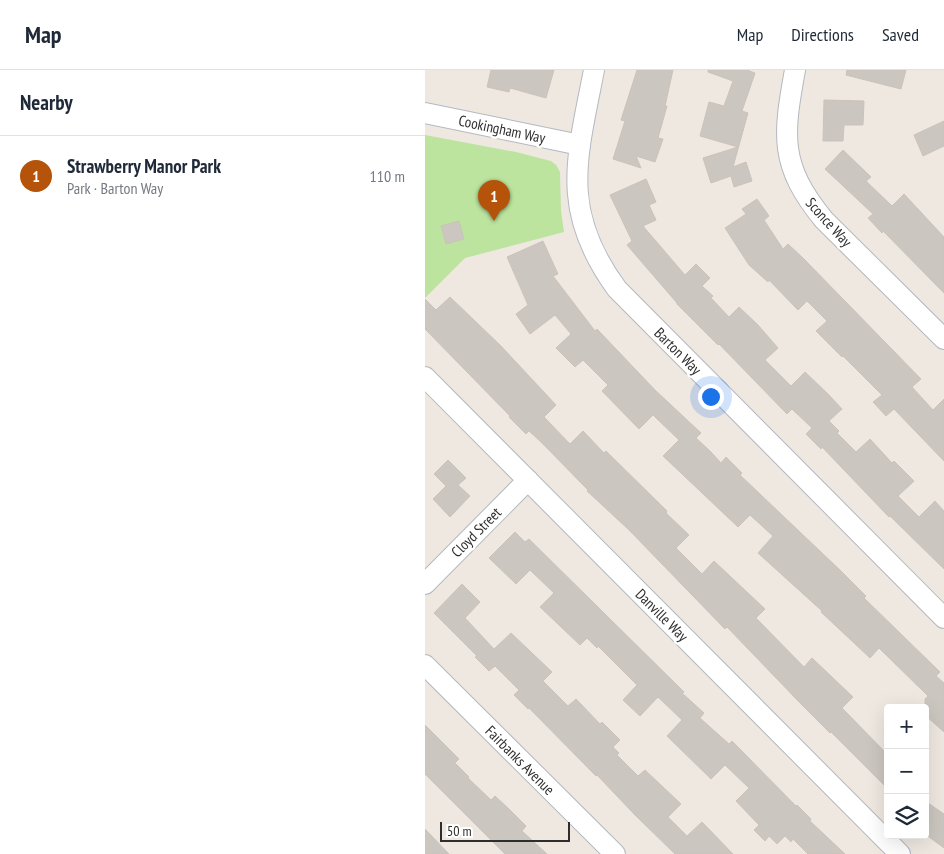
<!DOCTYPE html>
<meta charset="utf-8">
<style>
:root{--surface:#fff;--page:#f6f6f7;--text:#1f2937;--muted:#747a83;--line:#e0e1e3;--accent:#b45309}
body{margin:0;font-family:"PT Sans Narrow",sans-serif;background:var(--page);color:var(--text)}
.controls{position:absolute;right:15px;bottom:15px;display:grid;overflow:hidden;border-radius:5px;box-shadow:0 5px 20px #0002}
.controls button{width:45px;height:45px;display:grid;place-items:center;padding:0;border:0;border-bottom:1px solid var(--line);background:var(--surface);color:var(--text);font:25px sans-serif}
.scale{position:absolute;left:15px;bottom:12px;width:130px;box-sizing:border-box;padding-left:5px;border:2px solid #2e2e2e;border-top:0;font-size:14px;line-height:18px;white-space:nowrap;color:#2e2e2e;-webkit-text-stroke:4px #fff;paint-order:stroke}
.you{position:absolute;left:285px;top:326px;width:18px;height:18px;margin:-12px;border:4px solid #fff;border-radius:50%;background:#1a73e8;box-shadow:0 0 0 8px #1a73e833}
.badge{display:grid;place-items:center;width:32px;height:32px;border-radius:50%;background:var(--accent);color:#fff;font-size:16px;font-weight:700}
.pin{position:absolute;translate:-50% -41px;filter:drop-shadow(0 1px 2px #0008)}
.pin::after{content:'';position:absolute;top:26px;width:18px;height:15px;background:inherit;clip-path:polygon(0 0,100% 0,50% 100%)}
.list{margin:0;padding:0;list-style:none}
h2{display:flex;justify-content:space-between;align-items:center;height:65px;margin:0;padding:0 20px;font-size:21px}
h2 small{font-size:16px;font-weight:400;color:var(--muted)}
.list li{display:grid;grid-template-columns:32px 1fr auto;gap:15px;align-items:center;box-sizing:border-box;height:80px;padding:0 20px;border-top:1px solid var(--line)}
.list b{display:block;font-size:19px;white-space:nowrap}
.list p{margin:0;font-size:16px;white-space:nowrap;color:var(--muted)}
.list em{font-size:16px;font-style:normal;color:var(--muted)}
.icon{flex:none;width:28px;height:28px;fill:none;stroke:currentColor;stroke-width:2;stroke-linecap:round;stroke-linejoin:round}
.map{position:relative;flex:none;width:519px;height:784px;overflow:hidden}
header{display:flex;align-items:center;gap:30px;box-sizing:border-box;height:70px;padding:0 25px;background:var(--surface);border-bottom:1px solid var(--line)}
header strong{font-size:24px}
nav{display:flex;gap:28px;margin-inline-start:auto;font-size:18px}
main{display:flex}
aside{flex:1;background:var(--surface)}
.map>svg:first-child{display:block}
.green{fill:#bce49e}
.building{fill:#cbc6bf;stroke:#cbc3ba}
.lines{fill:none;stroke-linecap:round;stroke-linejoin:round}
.minor-casing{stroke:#b4b8c1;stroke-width:22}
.minor{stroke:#fff;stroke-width:20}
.labels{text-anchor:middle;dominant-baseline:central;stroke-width:5;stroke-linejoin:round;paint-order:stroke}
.street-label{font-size:15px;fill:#2e2e2e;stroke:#fff}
</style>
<header>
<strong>Map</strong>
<nav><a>Map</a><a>Directions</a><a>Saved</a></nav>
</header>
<main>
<aside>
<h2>Nearby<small></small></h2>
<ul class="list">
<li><span class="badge">1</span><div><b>Strawberry Manor Park</b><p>Park · Barton Way</p></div><em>110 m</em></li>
</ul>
</aside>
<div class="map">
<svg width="519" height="784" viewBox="0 0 519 784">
<rect width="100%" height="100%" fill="#efe8e1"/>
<path class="green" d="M0,65L91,82L126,91L131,95L135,102L136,141L139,162L40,188L0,228Z"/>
<g class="building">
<path d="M66,0H129L121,28L85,18L84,22L62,17Z"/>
<path d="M212,0H248L240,36H242L233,68L238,69L230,92L211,86L216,98L188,89L200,51L196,50Z"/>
<path d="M283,0H322L330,3L317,41L323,43L308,97L321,92L327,111L309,117L306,106L286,113L278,88L313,77L275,66L284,32L299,36L308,11L283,2Z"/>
<path d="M422,0H481L476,19L421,5Z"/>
<path d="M399,30L439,31L438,55H419L418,71H398Z"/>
<path d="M519,51V76L498,86L489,65Z"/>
<path d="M418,80L446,107L441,111L467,136L479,124L519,167V223L458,161L457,163L443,148L448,144L400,99Z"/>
<path d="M221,109L231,132L224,135L231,150L218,156L260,205L271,194L285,208L277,216L288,226L286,228L304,247L314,237L333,255L353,278L340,290L366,316L380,302L403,324L417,339L404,351L414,361L412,363L431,382L445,369L467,393L469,391L489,411L473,426L494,447L510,431L519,441V499L465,446L464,447L397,377L396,379L381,364L387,358L367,339L362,344L294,274L293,275L252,234V233L202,175L207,171L185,125Z"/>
<path d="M332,129L344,146L339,150L358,179L363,174L378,188L496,309L487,317L508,340L519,329V391L469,339L461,346L448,332L457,325L418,286L417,287L391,261L402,251L382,231L373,240L344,210L343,212L324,195L300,158L321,144L317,139Z"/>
<path d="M34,151L39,169L21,174L16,156Z"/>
<path d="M118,171L133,204L128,206L170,261L172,259L230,320L276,363L271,368L286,382L296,393L301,387L317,403L315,405L416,501L441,526L439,528L515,602L511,606L519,613V662L500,645V629L503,626L454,578L445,588L396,542L397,541L333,483L348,466L325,445L313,457L238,386L254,370L228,345L214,359L177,321L183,315L158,290L150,297L131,278L146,264L130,245L105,264L91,244L103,235L82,187Z"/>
<path d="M25,227L76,276L131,335L119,347L145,374L158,361L179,383L181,381L242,441L241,443L264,465L251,478L277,504L289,491L340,539L331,548L379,597L387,588L428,627L417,638L463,685V719L406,662L405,663L377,635L302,557L300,559L204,460L162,421L163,420L116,372L104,361L101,364L84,347L85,346L0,259V229L11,240Z"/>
<path d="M23,390L41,408L33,415L45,426L25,447L8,429L21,416L9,404Z"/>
<path d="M90,462L100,472L104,469L259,622L257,623L279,643L275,648L304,674L307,671L371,736L372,735L386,749L385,751L420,784H383L368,769L366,772L360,766L352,774L344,766L340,771L329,760L334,755L311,731L324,718L300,695L286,709L242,666L257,650L233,627L215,646L198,630L212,615L173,576L172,578L162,568L155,575L115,537L129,523L105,500L91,514L64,488Z"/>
<path d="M37,514L55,532L40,548L69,579L86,563L127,602L118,611L143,636L151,629L175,654L177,652L195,670L188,677L194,683L192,685L213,706L220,700L256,734L243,747L262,766L277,752L308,784H250L210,745L172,705L171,706L104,638L103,639L89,625L94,620L70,596L64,601L50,587L52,586L9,543Z"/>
<path d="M0,655L34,689L30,693L44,707L43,708L66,730L70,726L84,739L101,756L97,761L122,784H80L0,704Z"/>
<path d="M500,731L519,744V778L500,764Z"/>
<path d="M0,759L24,784H0Z"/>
</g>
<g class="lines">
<defs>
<g id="minor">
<path d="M169,0C152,88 134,140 192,219L519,548"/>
<path d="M370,0C358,66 354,95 399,150L519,269"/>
<path d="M0,43L155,75"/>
<path d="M0,307L475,784"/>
<path d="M0,514L103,410"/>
<path d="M0,595L190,784"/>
</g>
</defs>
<use href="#minor" class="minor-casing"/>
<use href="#minor" class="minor"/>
</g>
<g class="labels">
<g class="street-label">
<text transform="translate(77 59) rotate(12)">Cookingham Way</text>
<text transform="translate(404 152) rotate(48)">Sconce Way</text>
<text transform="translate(253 281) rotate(45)">Barton Way</text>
<text transform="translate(51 462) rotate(-45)">Cloyd Street</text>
<text transform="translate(237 545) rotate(45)">Danville Way</text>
<text transform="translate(95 690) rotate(45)">Fairbanks Avenue</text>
</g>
</g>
</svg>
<div class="controls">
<button>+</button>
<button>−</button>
<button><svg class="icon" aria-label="layers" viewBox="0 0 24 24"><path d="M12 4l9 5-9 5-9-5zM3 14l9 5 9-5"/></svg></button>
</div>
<div class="scale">50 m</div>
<div class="you"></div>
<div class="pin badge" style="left:69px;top:151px">1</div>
</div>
</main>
